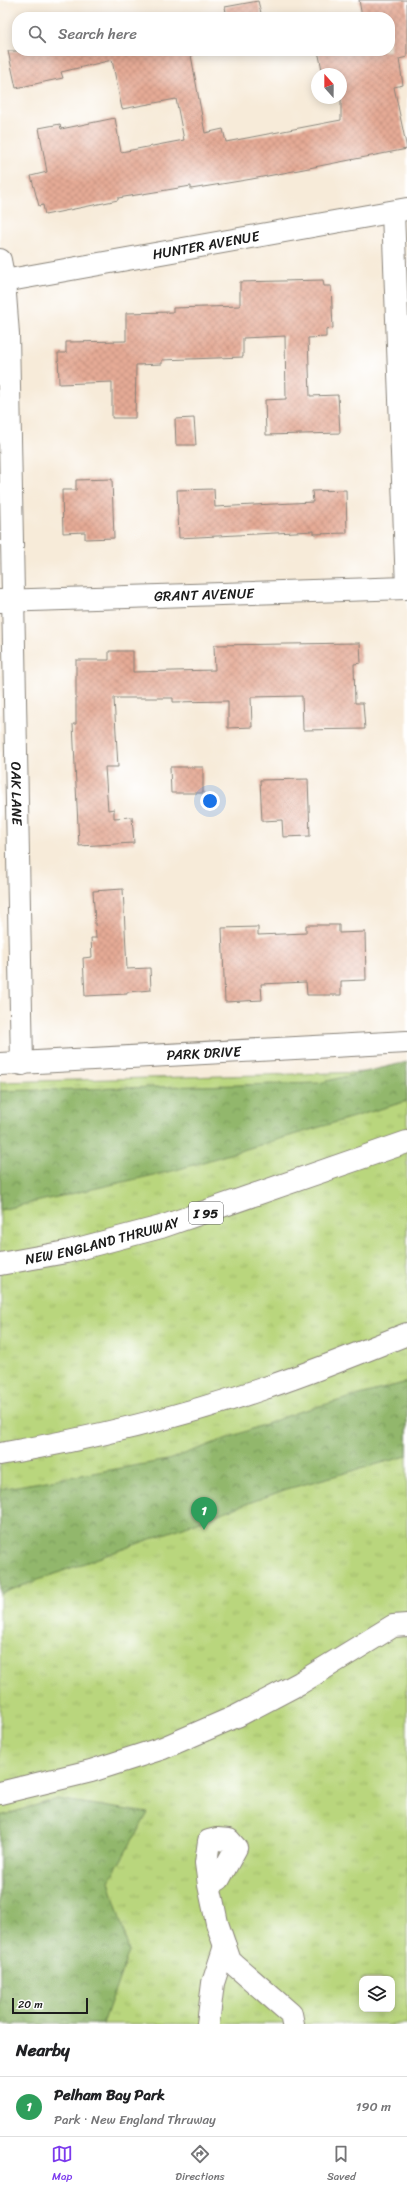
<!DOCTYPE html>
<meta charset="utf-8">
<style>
:root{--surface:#fff;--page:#f6f6f6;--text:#202124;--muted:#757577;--line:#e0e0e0;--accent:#7c3aed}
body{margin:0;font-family:Sriracha,sans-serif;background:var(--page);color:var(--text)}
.controls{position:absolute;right:12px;bottom:12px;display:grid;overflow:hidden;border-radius:8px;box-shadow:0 2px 10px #0003}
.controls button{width:36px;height:36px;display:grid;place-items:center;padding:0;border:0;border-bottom:1px solid var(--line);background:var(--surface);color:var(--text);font:20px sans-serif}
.compass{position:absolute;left:311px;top:68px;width:36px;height:36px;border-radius:50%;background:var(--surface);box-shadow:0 2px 10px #0003;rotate:339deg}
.scale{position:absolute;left:12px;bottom:10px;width:76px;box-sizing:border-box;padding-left:4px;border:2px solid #1c1c1c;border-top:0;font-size:11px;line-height:14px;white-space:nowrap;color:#1c1c1c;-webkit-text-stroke:3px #fff;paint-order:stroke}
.you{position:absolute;left:210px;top:801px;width:14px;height:14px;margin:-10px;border:3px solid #fff;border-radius:50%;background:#1a73e8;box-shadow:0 0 0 6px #1a73e833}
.badge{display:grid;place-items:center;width:26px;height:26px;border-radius:50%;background:var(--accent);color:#fff;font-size:13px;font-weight:700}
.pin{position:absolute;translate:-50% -33px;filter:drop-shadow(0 1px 2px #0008)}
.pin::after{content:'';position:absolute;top:21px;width:14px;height:12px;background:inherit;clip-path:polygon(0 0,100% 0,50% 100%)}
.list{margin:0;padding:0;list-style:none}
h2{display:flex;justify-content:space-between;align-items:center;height:52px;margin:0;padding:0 16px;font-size:17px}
h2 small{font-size:13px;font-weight:400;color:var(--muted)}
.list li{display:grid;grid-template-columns:26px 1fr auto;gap:12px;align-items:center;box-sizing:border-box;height:60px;padding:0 16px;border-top:1px solid var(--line)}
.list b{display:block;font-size:15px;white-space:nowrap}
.list p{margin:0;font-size:13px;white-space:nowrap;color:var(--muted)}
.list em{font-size:13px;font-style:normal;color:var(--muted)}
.icon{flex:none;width:22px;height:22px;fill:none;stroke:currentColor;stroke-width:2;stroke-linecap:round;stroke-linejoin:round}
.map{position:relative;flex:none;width:407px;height:2024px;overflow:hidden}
.search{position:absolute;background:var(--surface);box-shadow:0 2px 10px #0003;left:12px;right:12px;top:12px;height:44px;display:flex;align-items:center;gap:10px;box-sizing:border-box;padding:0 14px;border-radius:16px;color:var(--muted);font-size:15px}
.sheet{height:112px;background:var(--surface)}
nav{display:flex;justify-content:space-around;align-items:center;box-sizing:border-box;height:56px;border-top:1px solid var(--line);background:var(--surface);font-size:11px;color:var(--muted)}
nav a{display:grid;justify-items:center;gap:2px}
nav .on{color:var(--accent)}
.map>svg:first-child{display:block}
.grass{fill:url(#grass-tufts);stroke:#6a794c;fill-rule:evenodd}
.forest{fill:url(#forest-crowns);stroke:#576a44}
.building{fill:url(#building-cross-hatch)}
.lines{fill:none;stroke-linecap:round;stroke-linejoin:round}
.minor-casing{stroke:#8a847a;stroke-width:24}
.highway-casing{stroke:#8a847a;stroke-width:24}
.minor{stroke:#fff;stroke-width:22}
.highway{stroke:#fff;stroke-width:22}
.labels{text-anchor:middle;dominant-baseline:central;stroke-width:3;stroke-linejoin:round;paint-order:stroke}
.shield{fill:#fff;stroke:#606060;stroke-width:1}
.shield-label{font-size:13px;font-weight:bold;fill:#1c1c1c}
.street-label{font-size:14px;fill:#1c1c1c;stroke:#fff}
</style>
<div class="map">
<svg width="407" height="2024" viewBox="0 0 407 2024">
<defs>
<pattern id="grass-tufts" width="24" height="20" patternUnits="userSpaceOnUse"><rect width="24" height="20" fill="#b9d67d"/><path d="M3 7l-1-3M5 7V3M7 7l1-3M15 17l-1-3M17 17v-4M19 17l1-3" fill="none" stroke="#9eb76b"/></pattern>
<pattern id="forest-crowns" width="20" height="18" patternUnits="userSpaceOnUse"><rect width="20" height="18" fill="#92b76c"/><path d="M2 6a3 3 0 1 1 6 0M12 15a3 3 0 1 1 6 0" fill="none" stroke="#769458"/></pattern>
<pattern id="building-cross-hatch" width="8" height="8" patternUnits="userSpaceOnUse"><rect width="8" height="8" fill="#e5aa95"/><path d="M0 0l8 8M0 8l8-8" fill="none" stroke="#c49280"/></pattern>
</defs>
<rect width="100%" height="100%" fill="#fff"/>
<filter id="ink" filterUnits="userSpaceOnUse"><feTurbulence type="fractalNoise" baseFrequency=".025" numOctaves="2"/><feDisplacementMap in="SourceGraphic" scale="8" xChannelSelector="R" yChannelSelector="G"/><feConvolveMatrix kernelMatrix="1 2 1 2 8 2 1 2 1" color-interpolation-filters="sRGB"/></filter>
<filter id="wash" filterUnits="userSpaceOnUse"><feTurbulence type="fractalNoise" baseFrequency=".012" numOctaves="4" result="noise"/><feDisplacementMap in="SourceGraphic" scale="16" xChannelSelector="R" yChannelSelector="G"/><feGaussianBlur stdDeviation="0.9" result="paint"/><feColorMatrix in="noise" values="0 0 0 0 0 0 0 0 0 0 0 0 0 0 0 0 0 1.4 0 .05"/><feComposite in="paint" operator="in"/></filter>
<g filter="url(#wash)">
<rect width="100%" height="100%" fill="#f7ebd9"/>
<path class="grass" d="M407,1071V2024H0V1082ZM362,1979H392V2009H362Z"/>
<g class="forest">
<path d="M407,1062V1101L176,1170L0,1210V1091L318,1083Z"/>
<path d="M407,1382V1456L287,1489L0,1594V1489L168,1460L298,1412Z"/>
<path d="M57,1799L148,1813L109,1881L129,1951L103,2024H0V1816Z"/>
</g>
<g id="blocks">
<g class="building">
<path d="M359,0H407V57L399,59L403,85L394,87L407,149L252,179L191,189V186L118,198V200L45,215L43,205L39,206L31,176L47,172L39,128L60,124L61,129L115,118L121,152L184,140L176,99L122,109L112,60L61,72L63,78L16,88L8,51H209L191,55L205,133L223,129L226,142L341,120V74H323L318,51H390V17H362Z"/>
<path d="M258,1L262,17H201L226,12L225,7Z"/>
<path d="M323,280L324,286H331L333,328L326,329V337L308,338L310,396L338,395L340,433L266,435L265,400L286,399L285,336L243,338V357L162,360V364L136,365L135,418H112V382L59,384L58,353H66V342L126,341V313L173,312V308L240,306V282Z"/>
<path d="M194,418L196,445H176L175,419Z"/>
<path d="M112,479L114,538L85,539V532L63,533L62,490H76V480Z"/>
<path d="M214,489L215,507L313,502L312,491L346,490L347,533L314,534V531L179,538L177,490Z"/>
<path d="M360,643L361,663L354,664L355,703H363L365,729L303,730L302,696L251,697L252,727L228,728V701L173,702V698H114L118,767H105L108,810L114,809V818L132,817L134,843L79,846L73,724H76V660H109V651H133V672L215,670L214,645Z"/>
<path d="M170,767H203V793H171Z"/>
<path d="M308,779L310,836L283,837L282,820L262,821L260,780Z"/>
<path d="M123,889L127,969L150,968L151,990L127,992V994L85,996L83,958L92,957L91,938H96L93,891Z"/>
<path d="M306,925H339V933L365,932L366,980L341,981V995H307L306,982L261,984L262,1000L225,1002L222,928L258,927V935L306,933Z"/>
</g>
</g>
</g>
<g filter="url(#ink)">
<use href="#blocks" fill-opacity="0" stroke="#8a847a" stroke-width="1"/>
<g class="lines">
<defs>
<g id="minor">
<path d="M393,212L407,587"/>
<path id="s1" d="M0,260L4,281L8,334L22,1064"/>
<path id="s2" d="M4,281L407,209"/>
<path id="s3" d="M0,601L407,588"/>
<path id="s4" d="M0,1064L407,1042"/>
<path d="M0,1793L91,1771L163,1748L237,1716L300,1683L393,1626L407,1625"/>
<path d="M209,1885L219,1879L236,1848L229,1840L217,1839L209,1841L206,1863L209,1885L217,1923L230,1961L291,2014L293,2024"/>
<path d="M208,2024L213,1983L225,1946"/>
</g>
<g id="highway">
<path id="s5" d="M0,1264L66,1252L161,1227L407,1142"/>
<path d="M0,1454C88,1439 177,1418 262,1389C311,1373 359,1353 407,1334"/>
</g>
</defs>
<use href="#minor" class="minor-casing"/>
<use href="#highway" class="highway-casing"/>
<use href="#minor" class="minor"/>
<use href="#highway" class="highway"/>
</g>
</g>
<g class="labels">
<rect class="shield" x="189" y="1202" width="34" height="22" rx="3"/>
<g class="shield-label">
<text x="206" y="1213">I 95</text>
</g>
<g class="street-label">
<text stroke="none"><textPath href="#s2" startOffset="205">HUNTER AVENUE</textPath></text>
<text stroke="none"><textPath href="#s3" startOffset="204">GRANT AVENUE</textPath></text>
<text stroke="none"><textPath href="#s1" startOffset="534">OAK LANE</textPath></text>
<text stroke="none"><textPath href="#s4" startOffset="204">PARK DRIVE</textPath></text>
<text stroke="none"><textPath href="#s5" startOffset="105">NEW ENGLAND THRUWAY</textPath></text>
</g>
</g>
</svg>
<div class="controls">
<button><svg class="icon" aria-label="layers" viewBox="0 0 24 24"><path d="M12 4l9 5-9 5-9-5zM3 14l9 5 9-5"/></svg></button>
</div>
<svg class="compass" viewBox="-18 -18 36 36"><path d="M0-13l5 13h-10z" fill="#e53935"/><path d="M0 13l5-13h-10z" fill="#757577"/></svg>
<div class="scale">20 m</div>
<div class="you"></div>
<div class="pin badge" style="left:204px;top:1530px;background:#2e9e5b">1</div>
<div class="search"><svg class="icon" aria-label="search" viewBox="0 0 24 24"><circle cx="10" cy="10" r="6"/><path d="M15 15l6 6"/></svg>Search here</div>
</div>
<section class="sheet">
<h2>Nearby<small></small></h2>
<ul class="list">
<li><span class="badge" style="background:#2e9e5b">1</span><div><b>Pelham Bay Park</b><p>Park · New England Thruway</p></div><em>190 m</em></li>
</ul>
</section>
<nav>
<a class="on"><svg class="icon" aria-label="map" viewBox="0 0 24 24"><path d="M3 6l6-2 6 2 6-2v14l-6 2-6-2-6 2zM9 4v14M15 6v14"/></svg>Map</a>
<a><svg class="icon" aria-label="directions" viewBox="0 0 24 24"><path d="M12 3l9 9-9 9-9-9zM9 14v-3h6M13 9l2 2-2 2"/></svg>Directions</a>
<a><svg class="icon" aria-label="saved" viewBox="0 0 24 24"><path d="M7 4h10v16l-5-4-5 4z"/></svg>Saved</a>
</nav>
